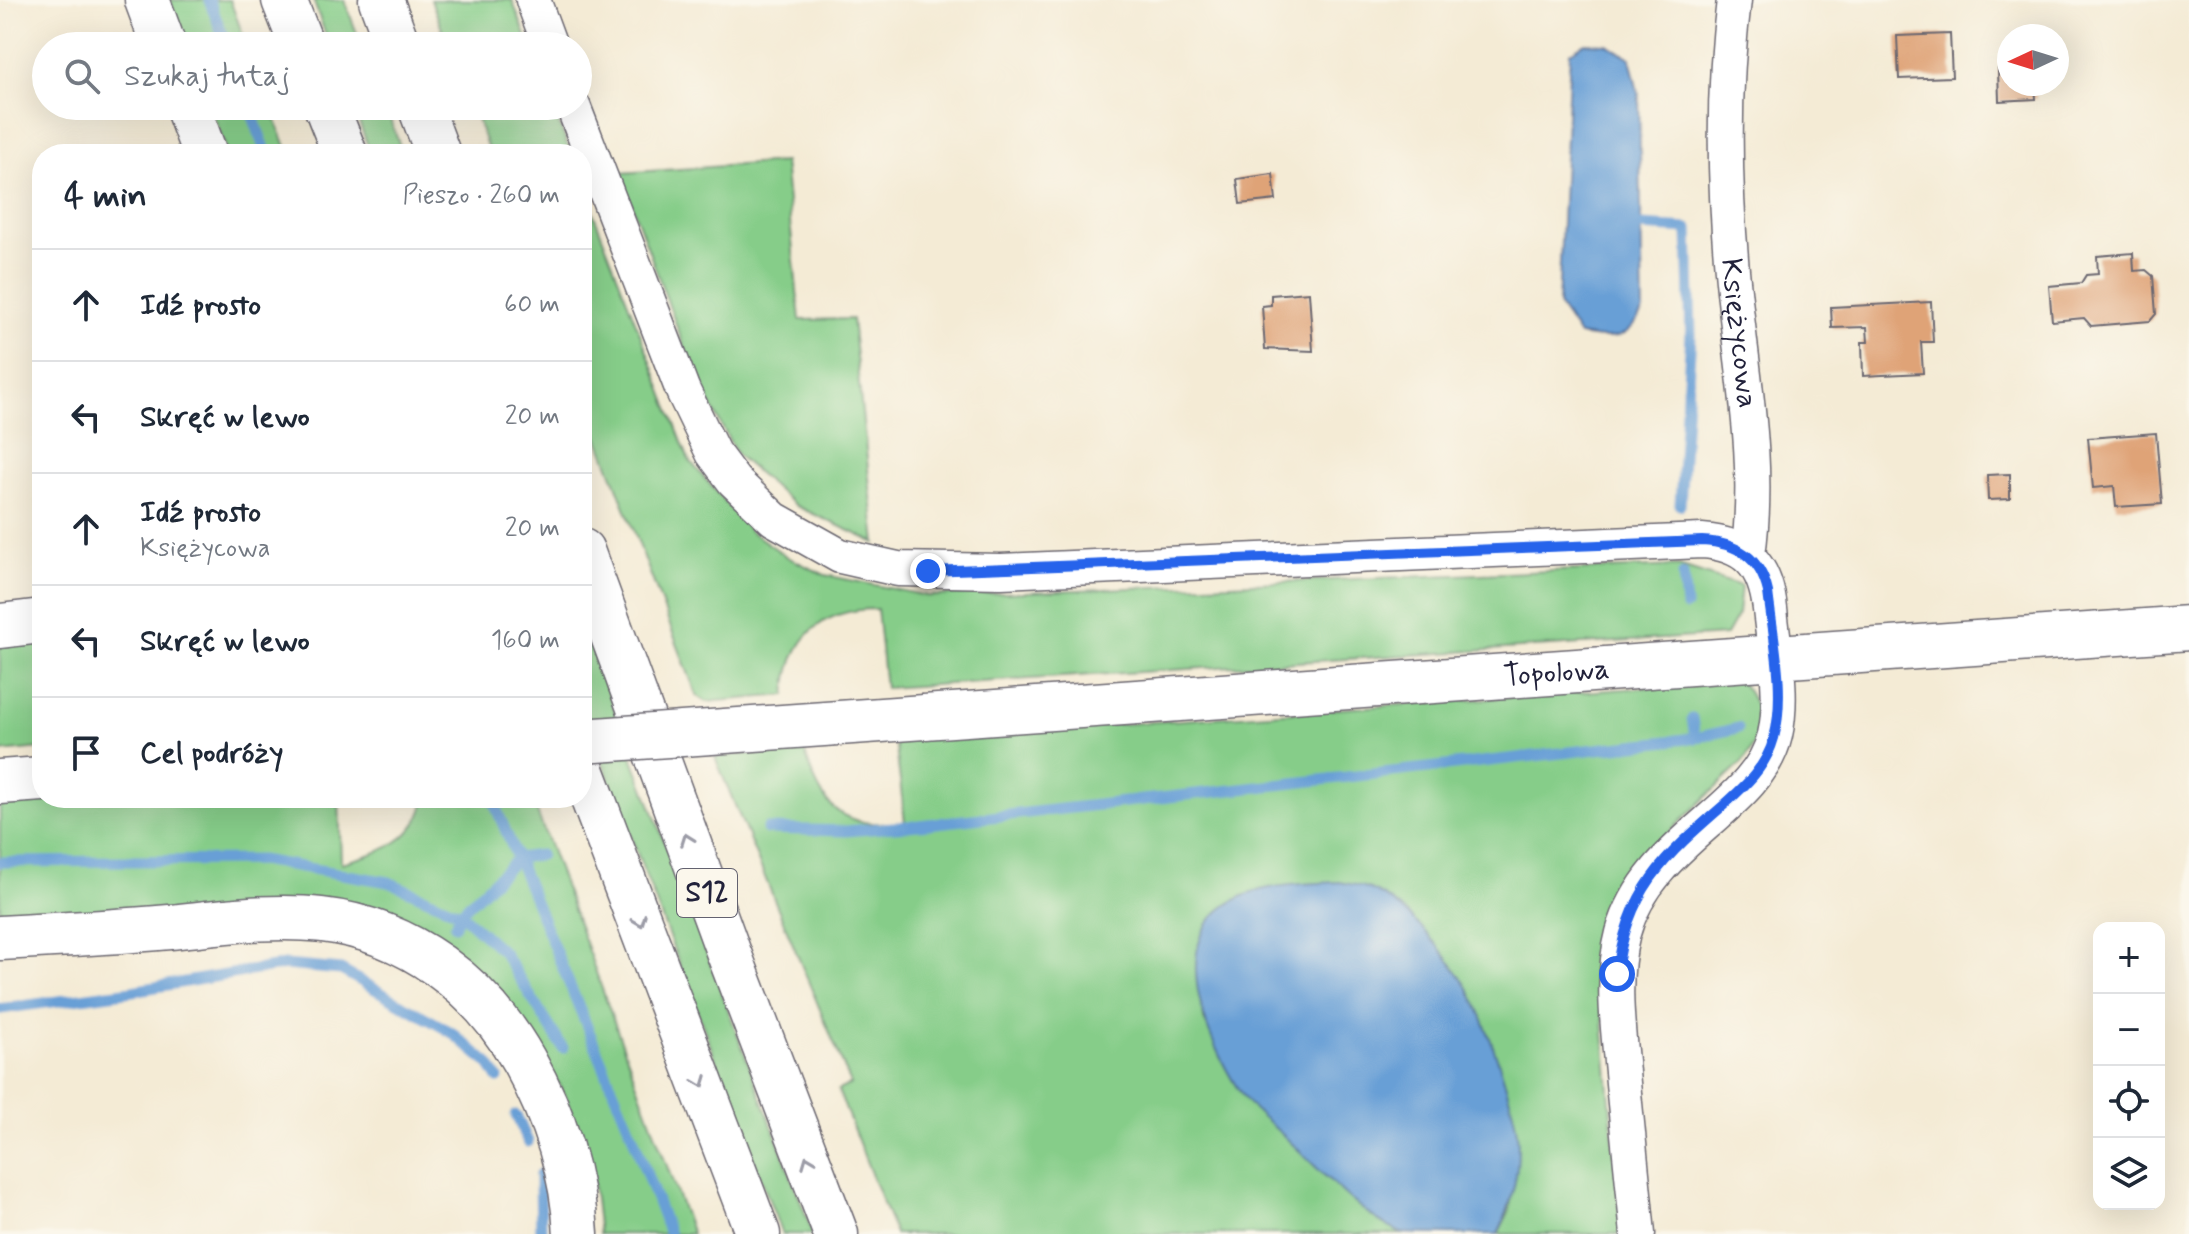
<!DOCTYPE html>
<html lang="pl">
<meta charset="utf-8">
<style>
:root{--surface:#fff;--page:#f2f2f3;--text:#1f2937;--muted:#747a83;--line:#e0e1e3}
body{margin:0;font-family:Mynerve,sans-serif;background:var(--page);color:var(--text)}
.controls{position:absolute;right:24px;bottom:24px;display:grid;overflow:hidden;border-radius:16px;box-shadow:0 8px 32px #0002}
.controls button{width:72px;height:72px;display:grid;place-items:center;padding:0;border:0;border-bottom:2px solid var(--line);background:var(--surface);color:var(--text);font:40px sans-serif}
.compass{position:absolute;left:1997px;top:24px;width:72px;height:72px;border-radius:50%;background:var(--surface);box-shadow:0 8px 32px #0002;rotate:266deg}
.stop{position:absolute;width:24px;height:24px;margin:-18px;border:6px solid #2563eb;border-radius:50%;background:#fff}
.stop.end{background:#2563eb;border-color:#fff;box-shadow:0 2px 8px #0008}
.list{margin:0;padding:0;list-style:none}
h2{display:flex;justify-content:space-between;align-items:center;height:104px;margin:0;padding:0 32px;font-size:34px}
h2 small{font-size:26px;font-weight:400;color:var(--muted)}
.list li{display:grid;grid-template-columns:52px 1fr auto;gap:24px;align-items:center;box-sizing:border-box;height:112px;padding:0 32px;border-top:2px solid var(--line)}
.list b{display:block;font-size:30px;white-space:nowrap}
.list p{margin:0;font-size:26px;white-space:nowrap;color:var(--muted)}
.list em{font-size:26px;font-style:normal;color:var(--muted)}
.icon{flex:none;width:44px;height:44px;fill:none;stroke:currentColor;stroke-width:2;stroke-linecap:round;stroke-linejoin:round}
.map{position:relative;flex:none;width:2189px;height:1234px;overflow:hidden}
.search{position:absolute;background:var(--surface);box-shadow:0 8px 32px #0002;left:32px;top:32px;width:560px;height:88px;display:flex;align-items:center;gap:20px;box-sizing:border-box;padding:0 28px;border-radius:44px;color:var(--muted);font-size:30px}
.panel{position:absolute;background:var(--surface);box-shadow:0 8px 32px #0002;left:32px;top:144px;width:560px;height:664px;border-radius:32px}
.map>svg:first-child{display:block}
.green{fill:#86cd89;stroke:#547862;stroke-width:2}
.water{fill:#689fd6;stroke:#456088;stroke-width:2}
.lines{fill:none;stroke-linecap:round;stroke-linejoin:round}
.stream{stroke:#689fd6;stroke-width:11}
.building{fill:#dfa377}
.street-casing{stroke:#6c6871;stroke-width:37}
.secondary-casing{stroke:#6c6871;stroke-width:47}
.highway-casing{stroke:#6c6871;stroke-width:47}
.street{stroke:#fff;stroke-width:34}
.secondary{stroke:#fff;stroke-width:44}
.highway{stroke:#fff;stroke-width:44}
.secondary-bridge-casing{stroke:#6c6871;stroke-width:47;stroke-linecap:butt}
.secondary-bridge{stroke:#fff;stroke-width:44}
.oneway{stroke:#9c9ca7}
.route{stroke:#2563eb;stroke-width:10}
.labels{text-anchor:middle;dominant-baseline:central;stroke-width:6;stroke-linejoin:round;paint-order:stroke}
.shield{fill:#fbf7ec;stroke:#636270;stroke-width:2}
.shield-label{font-size:28px;font-weight:bold;fill:#22223b}
.street-label{font-size:30px;fill:#22223b;stroke:#fbf7ec}
</style>
<div class="map">
<svg width="2189" height="1234" viewBox="0 0 2189 1234">
<rect width="100%" height="100%" fill="#fbf7ec"/>
<filter id="ink" filterUnits="userSpaceOnUse"><feTurbulence type="fractalNoise" baseFrequency=".0125" numOctaves="2"/><feDisplacementMap in="SourceGraphic" scale="16" xChannelSelector="R" yChannelSelector="G"/><feConvolveMatrix kernelMatrix="1 2 1 2 8 2 1 2 1" color-interpolation-filters="sRGB"/></filter>
<filter id="wash" filterUnits="userSpaceOnUse"><feTurbulence type="fractalNoise" baseFrequency=".006" numOctaves="4" result="noise"/><feDisplacementMap in="SourceGraphic" scale="32" xChannelSelector="R" yChannelSelector="G"/><feGaussianBlur stdDeviation="1.8" result="paint"/><feColorMatrix in="noise" values="0 0 0 0 0 0 0 0 0 0 0 0 0 0 0 0 0 1.4 0 .05"/><feComposite in="paint" operator="in"/></filter>
<g filter="url(#wash)">
<rect width="100%" height="100%" fill="#f4ebd5"/>
<g class="green">
<path d="M170,0H230L247,46H187Z"/>
<path d="M313,0H344L362,46H330Z"/>
<path d="M431,0H512L530,46H449Z"/>
<path d="M210,106H270L289,154H228Z"/>
<path d="M353,106H385L403,154H371Z"/>
<path d="M472,106H552L571,154H490Z"/>
<path d="M784,162L800,320L852,319L876,543L796,506L737,455L694,373L620,173Z"/>
<path d="M582,184L689,460L749,530L789,558L825,575L928,596L1679,566L1741,586L1738,614L1726,635L885,688L877,609C820,609 790,639 786,695L706,702L697,696L582,395Z"/>
<path d="M582,624L813,1234H782L582,708Z"/>
<path d="M42,641V748L0,752V646Z"/>
<path d="M1740,681C1763,708 1764,734 1743,762L1628,871L1604,928L1599,971L1621,1234H1498L1510,1210L1517,1135L1501,1070L1466,985L1431,940L1220,910L1207,925L1198,953L1204,1020L1245,1098L1356,1204L1402,1234H895L838,1090L851,1084L715,757L804,749C821,808 841,830 905,822L895,740Z"/>
<path d="M339,798L341,863C379,853 418,842 425,798H532L692,1234H599L592,1172L565,1095L513,1008L422,929L357,908L0,919V800Z"/>
</g>
<g class="water">
<path d="M1585,43L1607,44L1630,58L1639,96L1643,310C1626,343 1613,340 1579,335L1558,305L1570,52Z"/>
<path d="M1340,882C1349,884 1361,885 1370,889C1407,905 1443,950 1465,983C1484,1013 1512,1097 1517,1133C1521,1165 1512,1206 1498,1234C1480,1234 1414,1234 1401,1233C1358,1214 1318,1168 1284,1136C1271,1124 1255,1112 1244,1098C1213,1054 1169,957 1218,912C1250,883 1299,884 1340,882Z"/>
</g>
<g class="lines">
<g class="stream">
<path d="M209,0L227,46"/>
<path d="M249,106L267,154"/>
<path d="M1641,226L1688,229L1691,335L1680,505"/>
<path d="M1683,575L1686,606"/>
<path d="M1692,718L1695,738"/>
<path d="M492,798L633,1137L669,1234"/>
<path d="M767,829L846,831L919,825L1695,738L1738,728"/>
<path d="M0,862L260,860L389,882L460,913L503,952L563,1048"/>
<path d="M455,925L460,913L518,858L540,855"/>
<path d="M0,1009L132,991L285,965L341,970L451,1032L488,1063L498,1078"/>
<path d="M516,1115L528,1142"/>
<path d="M540,1174L541,1234"/>
</g>
</g>
<g id="blocks">
<g class="building">
<path d="M1950,34L1952,77L1899,79L1897,36Z"/>
<path d="M2009,68V84H2035L2036,99L1999,101L1998,69Z"/>
<path d="M1273,174L1276,200L1240,204L1237,179Z"/>
<path d="M2133,253L2134,271L2146,270L2153,276L2156,314L2150,321L2091,326L2084,318L2052,321L2049,286L2081,283L2086,275L2098,274L2097,256Z"/>
<path d="M1309,292L1313,351L1265,349L1262,306L1271,305V295Z"/>
<path d="M1931,302L1933,342H1921L1923,373L1863,376L1862,342H1868L1867,327L1832,328L1831,307Z"/>
<path d="M2156,433L2162,504L2116,507L2114,486L2093,488L2088,438Z"/>
<path d="M2010,474V499L1988,500L1987,475Z"/>
</g>
</g>
</g>
<g filter="url(#ink)">
<use href="#blocks" fill-opacity="0" stroke="#6c6871" stroke-width="2"/>
<g class="lines">
<defs>
<g id="street">
<path d="M533,0L550,46"/>
<path id="s1" d="M1734,0C1722,93 1724,188 1733,281C1742,373 1761,462 1748,555"/>
<path d="M573,106L683,391L713,453L734,481L774,519L840,556L898,569L1001,571L1702,541C1746,544 1765,565 1770,609C1774,649 1784,695 1775,735C1758,809 1649,839 1623,933C1610,982 1619,1034 1623,1083C1628,1134 1633,1184 1638,1234"/>
</g>
<g id="secondary">
<path d="M147,0L164,46"/>
<path d="M187,106L205,154"/>
<path d="M0,626L42,621"/>
<path id="s2" d="M924,717L2189,628"/>
<path d="M0,782L42,779"/>
<path d="M0,938C57,935 114,932 170,927C220,922 272,914 322,920C409,930 482,986 524,1061C554,1115 573,1172 576,1234"/>
</g>
<g id="highway">
<path d="M284,0L302,46"/>
<path d="M381,0L398,46"/>
<path d="M326,106L345,154"/>
<path d="M420,106L438,154"/>
<path d="M582,551L728,951L836,1234"/>
<path d="M582,770L758,1234"/>
</g>
</defs>
<use href="#street" class="street-casing"/>
<use href="#secondary" class="secondary-casing"/>
<use href="#highway" class="highway-casing"/>
<use href="#street" class="street"/>
<use href="#secondary" class="secondary"/>
<use href="#highway" class="highway"/>
<defs>
<path id="secondary-bridge" d="M582,741L924,717"/>
</defs>
<use href="#secondary-bridge" class="secondary-bridge-casing"/>
<use href="#secondary-bridge" class="secondary-bridge"/>
</g>
<defs><path id="oneway-chevron" d="M-2-3.5L2.5 0L-2 3.5" fill="none" stroke-width="1.6" stroke-linecap="round" stroke-linejoin="round" transform="scale(2)"/></defs>
<g class="oneway">
<use href="#oneway-chevron" transform="translate(687 839) rotate(-110)"/>
<use href="#oneway-chevron" transform="translate(640 921) rotate(69)"/>
<use href="#oneway-chevron" transform="translate(701 1082) rotate(69)"/>
<use href="#oneway-chevron" transform="translate(808 1161) rotate(-111)"/>
</g>
</g>
<g class="lines" filter="url(#ink)">
<path class="route" d="M928,571L1702,541C1737,543 1760,557 1768,592C1773,637 1786,693 1774,738C1766,767 1746,785 1724,805C1664,857 1626,891 1617,974"/>
</g>
<g class="labels">
<rect class="shield" x="677" y="869" width="60" height="48" rx="6"/>
<g class="shield-label">
<text x="707" y="893">S12</text>
</g>
<g class="street-label">
<text stroke="none"><textPath href="#s1" startOffset="334">Księżycowa</textPath></text>
<text stroke="none"><textPath href="#s2" startOffset="634">Topolowa</textPath></text>
</g>
</g>
</svg>
<div class="controls">
<button>+</button>
<button>−</button>
<button><svg class="icon" aria-label="locate" viewBox="0 0 24 24"><circle cx="12" cy="12" r="6"/><path d="M12 2v4M12 18v4M2 12h4M18 12h4"/></svg></button>
<button><svg class="icon" aria-label="layers" viewBox="0 0 24 24"><path d="M12 4l9 5-9 5-9-5zM3 14l9 5 9-5"/></svg></button>
</div>
<svg class="compass" viewBox="-18 -18 36 36"><path d="M0-13l5 13h-10z" fill="#e53935"/><path d="M0 13l5-13h-10z" fill="#747a83"/></svg>
<div class="stop" style="left:1617px;top:974px"></div>
<div class="stop end" style="left:928px;top:571px"></div>
<div class="search"><svg class="icon" aria-label="search" viewBox="0 0 24 24"><circle cx="10" cy="10" r="6"/><path d="M15 15l6 6"/></svg>Szukaj tutaj</div>
<section class="panel">
<h2>4 min<small>Pieszo · 260 m</small></h2>
<ul class="list">
<li><svg class="icon" aria-label="ahead" viewBox="0 0 24 24"><path d="M12 20V5M6 11l6-6 6 6"/></svg><div><b>Idź prosto</b></div><em>60 m</em></li>
<li><svg class="icon" aria-label="left" viewBox="0 0 24 24"><path d="M17 20v-9H6M10 6l-5 5 5 5"/></svg><div><b>Skręć w lewo</b></div><em>20 m</em></li>
<li><svg class="icon" aria-label="ahead" viewBox="0 0 24 24"><path d="M12 20V5M6 11l6-6 6 6"/></svg><div><b>Idź prosto</b><p>Księżycowa</p></div><em>20 m</em></li>
<li><svg class="icon" aria-label="left" viewBox="0 0 24 24"><path d="M17 20v-9H6M10 6l-5 5 5 5"/></svg><div><b>Skręć w lewo</b></div><em>160 m</em></li>
<li><svg class="icon" aria-label="arrive" viewBox="0 0 24 24"><path d="M6 21V4h12l-3 4 3 4H6"/></svg><div><b>Cel podróży</b></div></li>
</ul>
</section>
</div>
